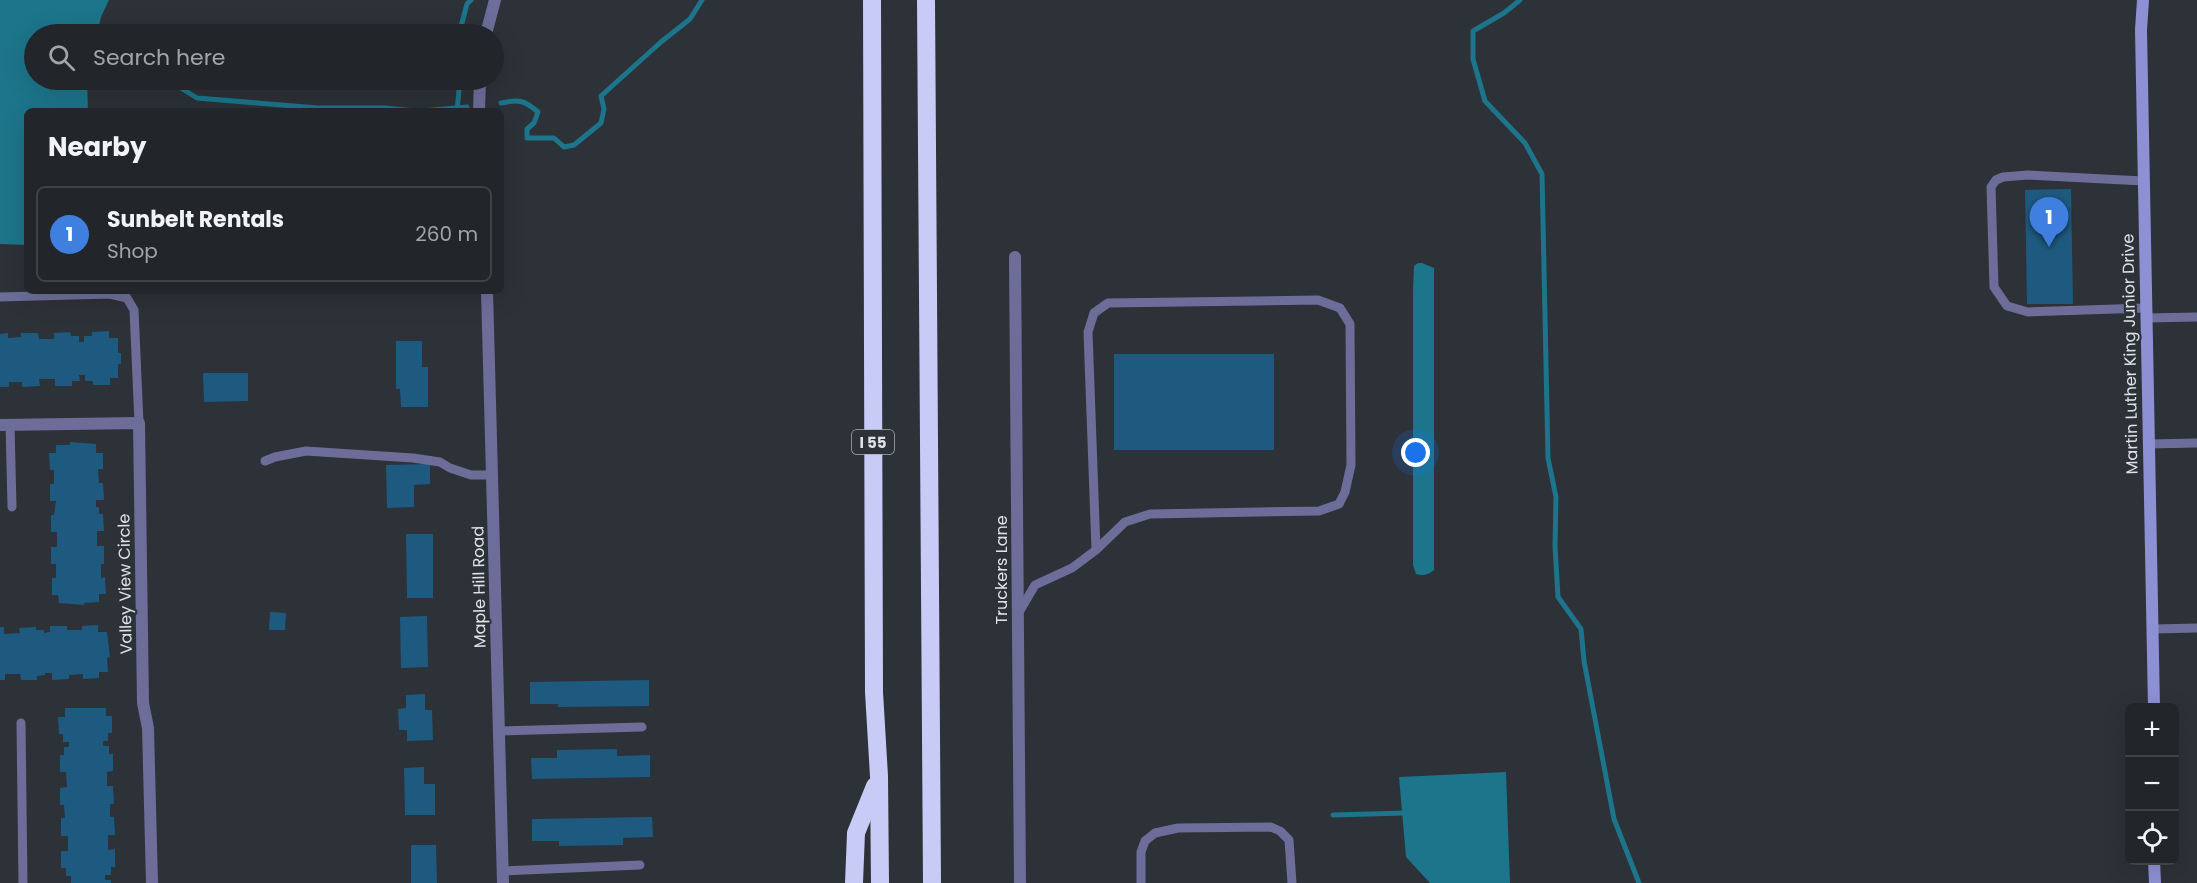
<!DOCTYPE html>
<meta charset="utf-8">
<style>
:root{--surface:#22252a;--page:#2a2d32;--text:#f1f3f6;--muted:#a2a5a8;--line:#3f4247;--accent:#29d885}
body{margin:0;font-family:Poppins,sans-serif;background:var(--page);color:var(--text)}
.controls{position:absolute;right:18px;bottom:18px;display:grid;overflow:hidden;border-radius:9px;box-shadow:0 6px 24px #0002}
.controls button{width:54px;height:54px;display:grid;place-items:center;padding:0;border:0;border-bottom:2px solid var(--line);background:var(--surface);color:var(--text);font:30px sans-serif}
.you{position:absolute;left:1416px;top:453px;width:21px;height:21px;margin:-15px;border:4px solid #fff;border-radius:50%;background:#1a73e8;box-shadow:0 0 0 9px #1a73e833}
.badge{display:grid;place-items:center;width:39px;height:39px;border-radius:50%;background:var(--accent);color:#fff;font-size:20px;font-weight:700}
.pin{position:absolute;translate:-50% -50px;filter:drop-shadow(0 2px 3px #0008)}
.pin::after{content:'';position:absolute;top:32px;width:21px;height:18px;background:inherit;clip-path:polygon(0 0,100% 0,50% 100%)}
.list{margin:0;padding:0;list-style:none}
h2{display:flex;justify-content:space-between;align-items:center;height:78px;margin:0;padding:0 24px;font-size:26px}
h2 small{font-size:20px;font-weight:400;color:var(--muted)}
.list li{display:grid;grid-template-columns:39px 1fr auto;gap:18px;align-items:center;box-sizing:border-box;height:96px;margin:0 12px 12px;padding:0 12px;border:2px solid var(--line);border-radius:9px}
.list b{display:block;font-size:22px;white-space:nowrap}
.list p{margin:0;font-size:20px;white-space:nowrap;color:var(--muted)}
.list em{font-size:20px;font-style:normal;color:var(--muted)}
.icon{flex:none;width:33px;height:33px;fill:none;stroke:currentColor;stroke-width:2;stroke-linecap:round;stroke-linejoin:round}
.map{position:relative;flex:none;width:2197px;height:883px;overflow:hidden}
.search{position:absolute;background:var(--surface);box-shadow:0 6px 24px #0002;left:24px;top:24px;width:480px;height:66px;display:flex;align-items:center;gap:15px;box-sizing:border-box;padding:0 21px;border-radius:33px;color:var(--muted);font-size:22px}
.panel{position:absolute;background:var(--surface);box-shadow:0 6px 24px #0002;left:24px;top:108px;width:480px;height:186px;border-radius:9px}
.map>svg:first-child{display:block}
.water{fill:#1c758b}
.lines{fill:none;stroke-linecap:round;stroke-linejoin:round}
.stream{stroke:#1c758b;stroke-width:5}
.building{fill:#1e5a7f}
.lane{stroke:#6c6e99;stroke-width:9}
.street{stroke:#6c6e99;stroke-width:12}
.secondary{stroke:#8e90d4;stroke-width:12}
.highway{stroke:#c8cbf5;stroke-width:18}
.labels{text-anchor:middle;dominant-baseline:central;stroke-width:4.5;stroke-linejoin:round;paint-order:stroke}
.shield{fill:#2d3138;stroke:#aaadb2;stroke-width:1.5}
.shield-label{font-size:15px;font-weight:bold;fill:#e0e2e7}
.street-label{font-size:16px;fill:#e0e2e7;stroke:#2d3138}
</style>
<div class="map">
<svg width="2197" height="883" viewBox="0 0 2197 883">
<rect width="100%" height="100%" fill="#2d3138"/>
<g class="water">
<path d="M0,0H109L101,17L97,34H34V80H87L88,111H27V245L0,244Z"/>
<path d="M1418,263H1422L1434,268V570C1428,575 1423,576 1416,574L1413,565V290L1414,266Z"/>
<path d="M1506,772L1510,883H1430L1406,857L1399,777Z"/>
</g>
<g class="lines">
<g class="stream">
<path d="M1520,0L1504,13L1473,31V59L1485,101L1525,143L1542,174L1548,458L1556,497L1555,546L1558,597L1581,629L1584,661L1614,819L1639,883"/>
<path d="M459,34L467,4L471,0"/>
<path d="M168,80L197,98L318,108H385L416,111"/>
<path d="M501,103C519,99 524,100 538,112L534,123L527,129V138H554L564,147L574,145L601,123L604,109L601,96L661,42L690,19L702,0"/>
<path d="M421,111L467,107"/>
<path d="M457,111L460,80"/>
<path d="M1333,815L1406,813"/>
</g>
</g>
<g class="building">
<path d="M2071,189L2073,304H2027L2025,190Z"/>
<path d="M109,331V338H118V353H121V364H118V378H110V385H93V381H85V375H79L80,381H72V386H55V379H39L40,386L22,387V382H9V387H0V334L8,333V338L21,337V333H38L39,339H54V333L70,332L71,336H79V342H84V336H92V332Z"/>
<path d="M396,341H422V367H428V407H401L400,389H396Z"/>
<rect x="1114" y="354" width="160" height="96"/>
<path d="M203,373H248V401L204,402Z"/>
<path d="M70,442L96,444V453H103V469H98L99,483H103L104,500H96V507H99V514H103L104,531H97V546H104V564H101V578L105,577L106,594H99V602L84,603V605L59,603L58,595H52V578H56V564H51V547H57V532H51V515H54L56,501H50V484H54V470H50L49,453H56V445H70Z"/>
<path d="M430,464V484L414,485V507L387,508L386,465Z"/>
<path d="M406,534H433V598H407Z"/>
<path d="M270,612L286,613L285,630H269Z"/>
<path d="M427,616L428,667L401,668L400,617Z"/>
<path d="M98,625V632H107L110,657L107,658L108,672H99V678L83,679V674L69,675V679L52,680V673H45V675L37,676V680H21L20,674H5V680H0V627H4V634L20,633L19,628L36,627V630H44V633L50,632V626H67V630H82V626Z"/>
<path d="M649,680V706L558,707V704H530V682Z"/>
<path d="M425,694V710H432L433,740L407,741V730H399L398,709L406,708V695Z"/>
<path d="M65,708H106V716H112V733H108V741H103V746H109V754H113V771L107,772V786H113L114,804H110V817H114L115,835H108V850L115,849V867H111V875H105V880H111V883H71V876H66V868H61V851H68V836H61V818H65L64,805H60V788L67,787L66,772H60V755H64V747H69V742H63V734H59L58,717H65Z"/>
<path d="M617,749V756L650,755V777L532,779L531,758H557V750Z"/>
<path d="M424,767V784H435V815H405L404,768Z"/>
<path d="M652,817L653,837L623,838V845L559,846V841H532V819Z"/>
<path d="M411,845H436L437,883H411Z"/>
</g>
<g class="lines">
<g class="lane">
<path d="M2143,181L2028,175L2003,177L1996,180L1991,187L1994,287L2007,306L2028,312L2146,308"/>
<path d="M0,297L110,294L127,298L134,310L139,423"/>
<path d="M2146,318L2197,317"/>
<path d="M10,424L12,507"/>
<path d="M2148,444L2197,443"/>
<path d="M265,461L275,457L306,451L413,458L440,462L450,468L471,475H492"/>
<path d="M1018,614L1035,585L1072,568L1096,550L1125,522L1150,514L1319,511L1339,504L1345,492L1351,465L1350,324L1340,308L1318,300L1108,303L1094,313L1088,332L1096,550"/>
<path d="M2154,629L2197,628"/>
<path d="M21,723L23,883"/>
<path d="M499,731L642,727"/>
<path d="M503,871L640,865"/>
<path d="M1141,883V852L1145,841L1155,833L1178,828L1271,827L1280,831L1289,840L1292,883"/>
</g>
<g class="street">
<path d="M486,34L495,0"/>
<path d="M479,111L480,80"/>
<path d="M1015,257L1020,883"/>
<path d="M487,291L503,883"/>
<path d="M0,425L139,423L143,703L148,728L152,883"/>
</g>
<g class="secondary">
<path d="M2143,0L2141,30L2154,708"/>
<path d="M2154,860L2155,883"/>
</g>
<g class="highway">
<path d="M872,0L874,692L879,776L880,883"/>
<path d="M926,0L932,883"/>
<path d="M854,883L856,833L875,786"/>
</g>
</g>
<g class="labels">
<rect class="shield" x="852" y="430" width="42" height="24" rx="4.5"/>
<g class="shield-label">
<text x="873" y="442">I 55</text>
</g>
<g class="street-label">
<text transform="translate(2130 354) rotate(-91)">Martin Luther King Junior Drive</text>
<text transform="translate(1001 570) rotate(-90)">Truckers Lane</text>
<text transform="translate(125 584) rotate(-91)">Valley View Circle</text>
<text transform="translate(479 587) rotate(-91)">Maple Hill Road</text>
</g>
</g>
</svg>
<div class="controls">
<button>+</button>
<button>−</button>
<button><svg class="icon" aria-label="locate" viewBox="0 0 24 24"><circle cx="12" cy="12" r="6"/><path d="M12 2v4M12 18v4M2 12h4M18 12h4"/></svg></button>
</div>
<div class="you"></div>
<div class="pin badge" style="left:2049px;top:247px;background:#3f7fe0">1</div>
<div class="search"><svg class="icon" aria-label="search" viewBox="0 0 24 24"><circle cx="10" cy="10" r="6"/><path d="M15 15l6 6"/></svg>Search here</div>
<section class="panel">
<h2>Nearby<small></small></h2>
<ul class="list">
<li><span class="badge" style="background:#3f7fe0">1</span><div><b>Sunbelt Rentals</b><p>Shop</p></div><em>260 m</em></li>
</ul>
</section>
</div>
